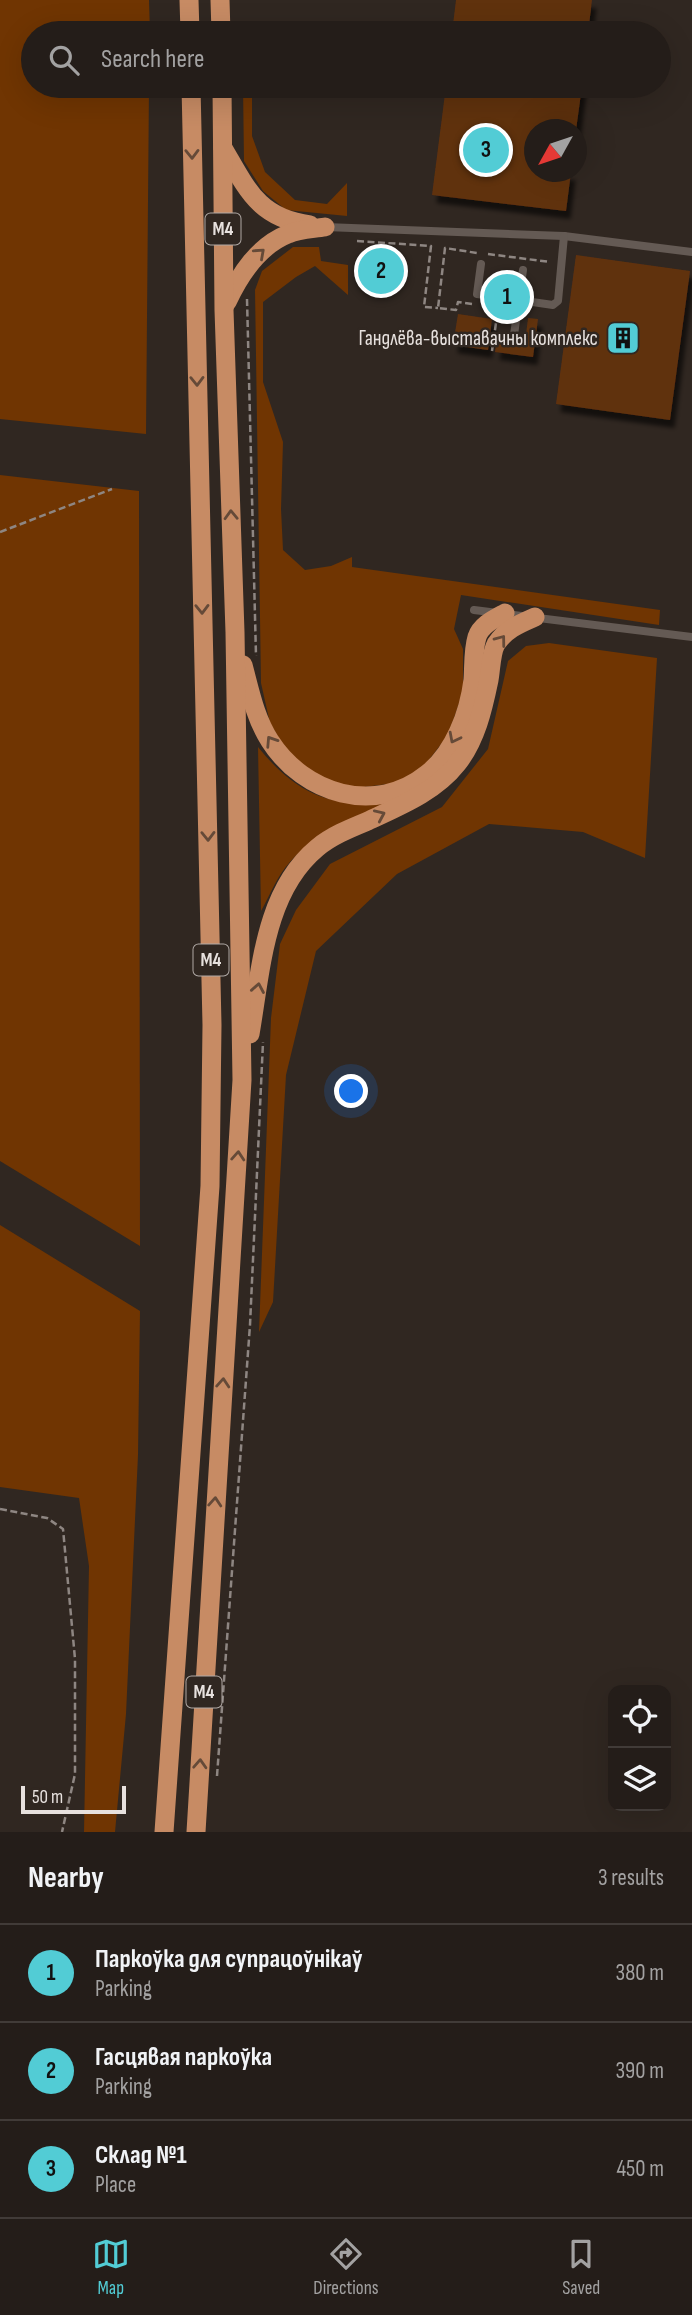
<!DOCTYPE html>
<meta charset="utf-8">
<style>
:root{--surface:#241d19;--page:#302a26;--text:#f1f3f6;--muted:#a3a2a2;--line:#413b38;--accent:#52ccd5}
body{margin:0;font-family:"Sofia Sans Condensed",sans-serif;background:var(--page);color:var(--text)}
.controls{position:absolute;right:21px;bottom:21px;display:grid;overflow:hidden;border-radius:14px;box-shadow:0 7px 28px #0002}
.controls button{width:63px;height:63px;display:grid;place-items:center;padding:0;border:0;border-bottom:2px solid var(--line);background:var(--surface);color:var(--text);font:35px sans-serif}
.compass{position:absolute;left:524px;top:119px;width:63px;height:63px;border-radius:50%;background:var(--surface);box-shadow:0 7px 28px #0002;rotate:230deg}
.scale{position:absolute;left:21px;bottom:18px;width:105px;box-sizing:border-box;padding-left:7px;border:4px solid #e7e1de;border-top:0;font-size:19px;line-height:24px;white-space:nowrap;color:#e7e1de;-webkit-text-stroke:5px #302721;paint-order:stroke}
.you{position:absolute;left:352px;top:1092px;width:24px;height:24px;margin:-18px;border:5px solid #fff;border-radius:50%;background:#1a73e8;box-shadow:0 0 0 10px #1a73e833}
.badge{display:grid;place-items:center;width:46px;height:46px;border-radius:50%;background:var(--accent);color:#111;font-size:23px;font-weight:700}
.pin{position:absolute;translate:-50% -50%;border:4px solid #fff;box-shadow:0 2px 7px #0006}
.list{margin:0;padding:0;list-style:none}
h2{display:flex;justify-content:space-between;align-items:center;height:91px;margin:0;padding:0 28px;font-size:30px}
h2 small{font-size:23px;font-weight:400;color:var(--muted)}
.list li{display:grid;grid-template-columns:46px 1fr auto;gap:21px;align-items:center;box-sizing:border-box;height:98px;padding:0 28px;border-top:2px solid var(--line)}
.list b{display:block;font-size:26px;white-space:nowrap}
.list p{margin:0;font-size:23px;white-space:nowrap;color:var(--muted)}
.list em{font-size:23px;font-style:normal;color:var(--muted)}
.icon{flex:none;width:38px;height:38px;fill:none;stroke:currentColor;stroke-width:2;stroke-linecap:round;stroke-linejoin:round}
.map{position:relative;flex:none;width:692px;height:1832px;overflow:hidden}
.search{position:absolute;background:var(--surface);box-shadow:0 7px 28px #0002;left:21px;right:21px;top:21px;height:77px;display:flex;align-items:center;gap:18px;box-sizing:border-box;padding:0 24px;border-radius:38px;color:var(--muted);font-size:26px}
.sheet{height:385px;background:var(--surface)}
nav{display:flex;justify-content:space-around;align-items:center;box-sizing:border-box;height:98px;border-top:2px solid var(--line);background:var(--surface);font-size:19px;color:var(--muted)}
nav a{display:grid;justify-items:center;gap:4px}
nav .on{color:var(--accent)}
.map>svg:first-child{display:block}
.green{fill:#703502}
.building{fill:#61310e;filter:url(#shadow)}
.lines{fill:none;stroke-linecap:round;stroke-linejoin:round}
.path{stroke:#8e8682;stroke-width:2.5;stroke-dasharray:7 3.5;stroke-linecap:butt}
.service{stroke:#645a54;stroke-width:8}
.trunk{stroke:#c78b64;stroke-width:19}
.oneway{stroke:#654a38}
.labels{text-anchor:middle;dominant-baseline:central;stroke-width:5;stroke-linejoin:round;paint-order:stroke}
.shield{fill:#302721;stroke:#b0a9a5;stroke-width:2}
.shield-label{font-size:19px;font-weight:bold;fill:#e7e1de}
.poi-label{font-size:21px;fill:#e7e1de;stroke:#302721;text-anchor:end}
</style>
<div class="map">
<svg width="692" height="1832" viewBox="0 0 692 1832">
<defs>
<filter id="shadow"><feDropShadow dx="4.5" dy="8" stdDeviation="2" flood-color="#0009"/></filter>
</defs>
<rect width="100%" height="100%" fill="#302721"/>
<g class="green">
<path d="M0,0H149L150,33H33V86H149L146,434L0,419Z"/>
<path d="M243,86H252V136L265,172L295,200L327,204L347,183V216L286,210L263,191L244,161Z"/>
<path d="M293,247H319L321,261L348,265V295L315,266L296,277L263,302V382L283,442L281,509L283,550L305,570L331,566L352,557V567L660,610L659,625L461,595L454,629L463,649V692L448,735L425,765L404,782L348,789L315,778L286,750L270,723L261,683L255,290L262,271Z"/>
<path d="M0,475L139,491L140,1246L0,1161Z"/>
<path d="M549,643L657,658L645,858L583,832L489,824L397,874L316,951L286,1075L273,1302L259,1332L271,1018L280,944L296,910L330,864L442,807L488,749L508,661L526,646Z"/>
<path d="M258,747C297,795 332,809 393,801C354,819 312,833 285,868C275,881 269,897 261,911Z"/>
<path d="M0,1225L140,1311L138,1455L126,1714L115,1832H84L89,1566L79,1498L0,1487Z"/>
</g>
<g class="building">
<path d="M456,0H592L588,33H452Z"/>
<path d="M446,86H582L576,130H534V172H571L566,211L432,195Z"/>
<path d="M576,255L690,271L670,420L556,404Z"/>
<path d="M458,314L492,319L488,350L453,345Z"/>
<path d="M528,318L538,319L533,357L495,352L497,339L525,343Z"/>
</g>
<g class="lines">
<g class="path">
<path d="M357,241L431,246L424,307L438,308"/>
<path d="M488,254L550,262"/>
<path d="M247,299L256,656"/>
<path d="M472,304L458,302L456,310L438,308L445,248L477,253"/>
<path d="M492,351L498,309"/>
<path d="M0,532L112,489"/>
<path d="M0,1509L47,1518L63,1529L75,1659V1774L62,1832"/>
<path d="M217,1776L250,1325L263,1042"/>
</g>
<g class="service">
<path d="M325,227L564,236L692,252"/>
<path d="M481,264L477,294L553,305L558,301L564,236"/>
<path d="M514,335L523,270"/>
<path d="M474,610L692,637"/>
</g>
<g class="trunk">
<path d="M189,0L190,33"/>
<path d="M220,0L221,33"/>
<path d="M223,148C247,189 258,218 310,225"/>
<path d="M227,302C240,274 258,246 288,234C299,229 313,229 325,227"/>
<path d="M243,665C250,691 255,718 270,741C304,794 375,816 427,774C454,753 469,713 473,680C474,667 473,650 477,637C481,625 494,619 505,613"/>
<path d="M250,1034C261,971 264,892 317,848C331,836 351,828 368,821C400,806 435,792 457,764C476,740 483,709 489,680C491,669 491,653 496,644C506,629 519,624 535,617"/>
<path d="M164,1832L210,1186L212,1025L191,86"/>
<path d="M196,1832L242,1080L235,632L224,310L222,86"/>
</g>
</g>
<defs><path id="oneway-chevron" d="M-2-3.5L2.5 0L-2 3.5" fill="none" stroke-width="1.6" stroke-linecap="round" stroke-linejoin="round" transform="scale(1.75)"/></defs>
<g class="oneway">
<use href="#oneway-chevron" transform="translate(192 154) rotate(89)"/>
<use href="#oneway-chevron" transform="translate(260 253) rotate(-42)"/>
<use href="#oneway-chevron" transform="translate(197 381) rotate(89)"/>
<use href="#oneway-chevron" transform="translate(231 515) rotate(-92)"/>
<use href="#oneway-chevron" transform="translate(202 609) rotate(89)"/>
<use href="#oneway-chevron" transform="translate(501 640) rotate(-53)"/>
<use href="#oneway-chevron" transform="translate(454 738) rotate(117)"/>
<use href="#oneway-chevron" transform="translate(271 741) rotate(-123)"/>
<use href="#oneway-chevron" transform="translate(380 815) rotate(-24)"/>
<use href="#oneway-chevron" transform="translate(208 836) rotate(89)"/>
<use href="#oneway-chevron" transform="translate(258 988) rotate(-80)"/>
<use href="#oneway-chevron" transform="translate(238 1156) rotate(-86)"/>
<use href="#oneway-chevron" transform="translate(223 1383) rotate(-86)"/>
<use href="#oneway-chevron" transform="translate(215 1502) rotate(-86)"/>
<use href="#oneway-chevron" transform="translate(200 1764) rotate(-87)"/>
</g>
<defs>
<symbol id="building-square" viewBox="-11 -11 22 22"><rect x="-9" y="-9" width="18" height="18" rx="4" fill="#52ccd5" stroke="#302721"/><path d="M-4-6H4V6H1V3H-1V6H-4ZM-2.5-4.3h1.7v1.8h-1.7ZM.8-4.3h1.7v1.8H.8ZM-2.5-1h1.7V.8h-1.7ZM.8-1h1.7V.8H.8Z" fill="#111"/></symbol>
</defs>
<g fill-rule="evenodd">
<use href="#building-square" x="604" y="319" width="38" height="38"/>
</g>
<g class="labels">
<g class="shield">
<rect x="205.5" y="213.5" width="35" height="31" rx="5"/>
<rect x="193.5" y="944.5" width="35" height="31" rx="5"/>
<rect x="186.5" y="1676.5" width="35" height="31" rx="5"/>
</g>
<g class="shield-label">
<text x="223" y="229">М4</text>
<text x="211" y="960">М4</text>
<text x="204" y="1692">М4</text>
</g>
<g class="poi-label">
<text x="598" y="338">Гандлёва-выставачны комплекс</text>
</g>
</g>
</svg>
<div class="controls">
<button><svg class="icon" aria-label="locate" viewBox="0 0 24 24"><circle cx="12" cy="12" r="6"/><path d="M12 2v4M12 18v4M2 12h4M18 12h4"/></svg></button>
<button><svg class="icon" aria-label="layers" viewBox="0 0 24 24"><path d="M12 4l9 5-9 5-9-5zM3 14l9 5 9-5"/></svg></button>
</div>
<svg class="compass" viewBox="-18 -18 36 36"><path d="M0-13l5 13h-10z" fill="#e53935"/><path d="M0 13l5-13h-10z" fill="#a3a2a2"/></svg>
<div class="scale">50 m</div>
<div class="you"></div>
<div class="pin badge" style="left:507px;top:297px">1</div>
<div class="pin badge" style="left:381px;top:271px">2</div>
<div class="pin badge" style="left:486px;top:150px">3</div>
<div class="search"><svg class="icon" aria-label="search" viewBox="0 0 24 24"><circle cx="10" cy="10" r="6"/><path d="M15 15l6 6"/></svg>Search here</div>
</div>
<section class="sheet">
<h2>Nearby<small>3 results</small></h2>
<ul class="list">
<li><span class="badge">1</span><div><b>Паркоўка для супрацоўнікаў</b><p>Parking</p></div><em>380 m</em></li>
<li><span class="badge">2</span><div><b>Гасцявая паркоўка</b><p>Parking</p></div><em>390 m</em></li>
<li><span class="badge">3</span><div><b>Склад №1</b><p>Place</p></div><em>450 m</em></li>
</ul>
</section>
<nav>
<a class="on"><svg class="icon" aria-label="map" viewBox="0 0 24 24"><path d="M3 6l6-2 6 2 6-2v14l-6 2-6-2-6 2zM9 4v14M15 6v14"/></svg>Map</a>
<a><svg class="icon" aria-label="directions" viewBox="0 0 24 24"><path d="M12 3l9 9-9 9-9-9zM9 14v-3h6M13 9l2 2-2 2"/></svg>Directions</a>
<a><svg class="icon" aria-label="saved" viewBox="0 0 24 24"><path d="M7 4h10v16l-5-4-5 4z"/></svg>Saved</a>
</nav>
